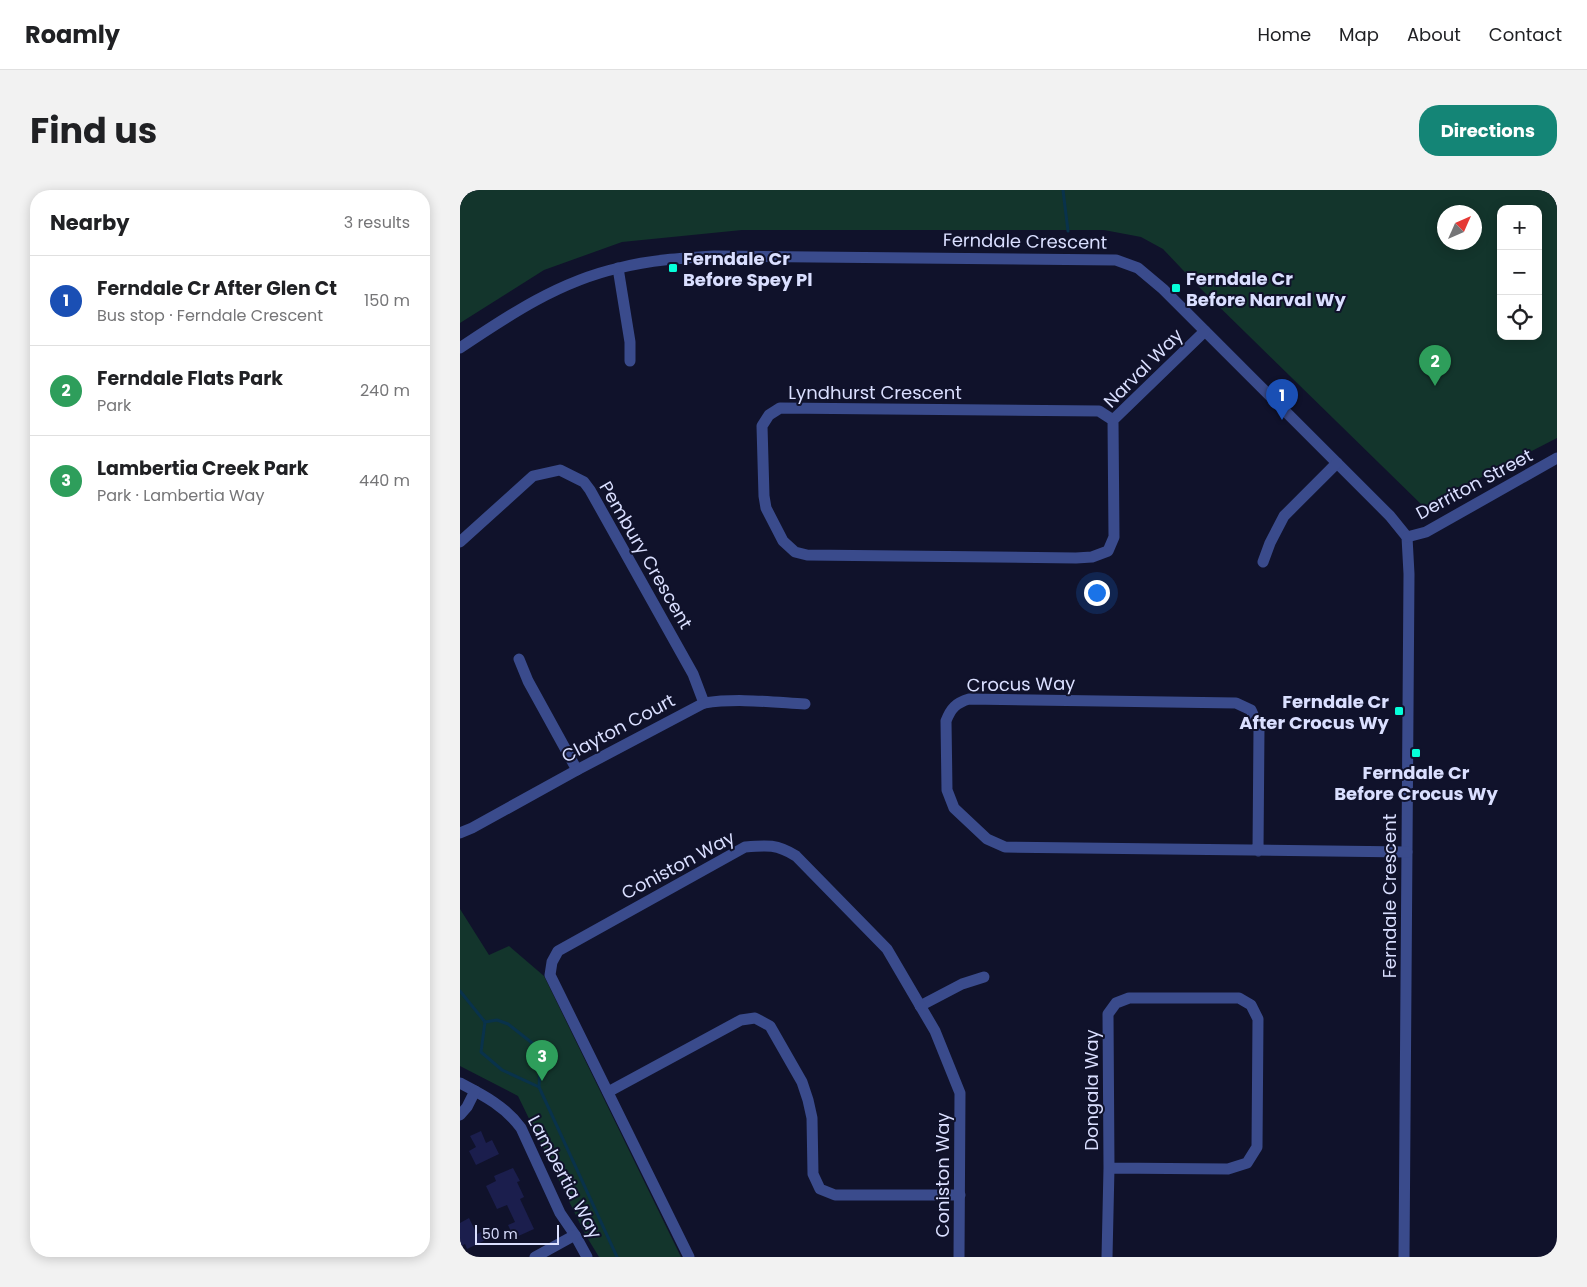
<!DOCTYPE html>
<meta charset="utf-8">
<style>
:root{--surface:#fff;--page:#f2f2f2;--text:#202124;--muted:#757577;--line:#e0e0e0;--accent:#148576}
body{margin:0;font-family:Poppins,sans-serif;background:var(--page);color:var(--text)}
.controls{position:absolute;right:15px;top:15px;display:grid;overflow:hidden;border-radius:10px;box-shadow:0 2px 12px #0003}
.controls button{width:45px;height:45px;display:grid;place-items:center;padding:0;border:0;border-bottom:1px solid var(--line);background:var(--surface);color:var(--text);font:25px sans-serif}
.compass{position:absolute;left:977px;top:15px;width:45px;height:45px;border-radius:50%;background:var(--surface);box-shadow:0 2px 12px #0003;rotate:45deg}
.scale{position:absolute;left:15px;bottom:12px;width:84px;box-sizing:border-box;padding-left:5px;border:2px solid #dadfff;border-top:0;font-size:14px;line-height:18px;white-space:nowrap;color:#dadfff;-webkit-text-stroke:4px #10122b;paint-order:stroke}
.you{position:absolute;left:636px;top:402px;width:18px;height:18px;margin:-12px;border:4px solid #fff;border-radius:50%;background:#1a73e8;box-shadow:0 0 0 8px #1a73e833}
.badge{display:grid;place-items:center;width:32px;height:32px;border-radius:50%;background:var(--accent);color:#fff;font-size:16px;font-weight:700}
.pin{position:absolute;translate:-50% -41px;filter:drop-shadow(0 1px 2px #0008)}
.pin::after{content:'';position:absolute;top:26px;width:18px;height:15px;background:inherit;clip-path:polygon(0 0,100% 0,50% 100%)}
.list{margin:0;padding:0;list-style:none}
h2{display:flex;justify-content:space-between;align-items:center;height:65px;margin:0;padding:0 20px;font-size:21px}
h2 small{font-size:16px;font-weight:400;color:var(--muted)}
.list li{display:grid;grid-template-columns:32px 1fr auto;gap:15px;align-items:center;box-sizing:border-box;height:90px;padding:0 20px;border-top:1px solid var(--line)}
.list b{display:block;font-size:19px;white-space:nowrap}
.list p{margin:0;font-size:16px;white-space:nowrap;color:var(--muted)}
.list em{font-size:16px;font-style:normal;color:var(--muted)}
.icon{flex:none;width:28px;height:28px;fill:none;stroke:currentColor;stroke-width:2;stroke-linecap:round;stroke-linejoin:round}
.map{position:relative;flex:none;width:1097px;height:1067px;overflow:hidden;border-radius:20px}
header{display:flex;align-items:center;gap:30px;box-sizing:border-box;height:70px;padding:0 25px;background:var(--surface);border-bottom:1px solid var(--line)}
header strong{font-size:24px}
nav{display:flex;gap:28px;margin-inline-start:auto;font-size:18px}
.intro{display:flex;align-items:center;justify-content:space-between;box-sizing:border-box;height:120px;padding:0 30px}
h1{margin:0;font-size:35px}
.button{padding:12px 22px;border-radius:20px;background:var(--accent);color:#fff;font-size:18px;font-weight:700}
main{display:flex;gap:30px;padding:0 30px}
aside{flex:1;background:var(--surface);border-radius:20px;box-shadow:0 2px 12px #0003}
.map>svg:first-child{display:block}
.green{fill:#13352c;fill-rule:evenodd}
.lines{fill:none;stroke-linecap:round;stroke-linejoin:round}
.stream{stroke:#09324b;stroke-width:3}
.building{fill:#1b1e4d}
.minor{stroke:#3a4b8c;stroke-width:11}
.poi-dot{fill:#06ffda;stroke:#10122b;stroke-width:2}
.labels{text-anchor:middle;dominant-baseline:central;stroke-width:4;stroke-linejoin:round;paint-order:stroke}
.street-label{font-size:18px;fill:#dadfff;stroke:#10122b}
.poi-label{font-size:18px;font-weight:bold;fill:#dadfff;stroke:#10122b;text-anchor:start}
</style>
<header>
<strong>Roamly</strong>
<nav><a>Home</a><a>Map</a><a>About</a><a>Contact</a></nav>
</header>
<div class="intro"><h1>Find us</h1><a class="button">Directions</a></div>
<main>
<aside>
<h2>Nearby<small>3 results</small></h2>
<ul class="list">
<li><span class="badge" style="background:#1a4fb4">1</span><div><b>Ferndale Cr After Glen Ct</b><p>Bus stop · Ferndale Crescent</p></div><em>150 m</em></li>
<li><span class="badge" style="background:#2e9e5b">2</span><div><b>Ferndale Flats Park</b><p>Park</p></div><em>240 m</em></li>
<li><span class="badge" style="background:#2e9e5b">3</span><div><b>Lambertia Creek Park</b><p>Park · Lambertia Way</p></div><em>440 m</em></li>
</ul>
</aside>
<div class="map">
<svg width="1097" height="1067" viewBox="0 0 1097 1067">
<rect width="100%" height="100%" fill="#10122b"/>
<g class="green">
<path d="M0,0H1097V248L964,317L739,97L703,59L681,47L644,40H282L162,52L84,80L0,133ZM1041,19H1078V146H1041ZM984,22H1014V52H984Z"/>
<path d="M0,719L29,765L49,756L84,786L221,1067H139L125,1044L58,906L0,876Z"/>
</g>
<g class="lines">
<g class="stream">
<path d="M603,0L608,41"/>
<path d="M0,801L25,832"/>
<path d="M25,832L21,862L42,880L79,897L157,1067"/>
<path d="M25,832L37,830L48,834L81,860L79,897"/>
</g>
</g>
<g class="building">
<path d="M21,941L26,953L32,950L39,964L16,975L9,961L16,957L10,946Z"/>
<path d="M53,978L60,991L57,992L64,1007L60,1009L74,1039L54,1048L48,1035L55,1032L47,1015L37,1019L26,996L36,991L34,986Z"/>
<path d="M9,1028L17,1044L30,1038L34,1046L7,1059L5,1054L0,1057V1033Z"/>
</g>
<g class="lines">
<g class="minor">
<path d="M158,78L170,152V171"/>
<path d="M0,158C49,125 100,91 159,78C190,70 222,68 254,66L656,70L678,78L703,99L930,326L947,347L949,384L944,1067"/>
<path d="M653,230L639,221L320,218L309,225L302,236L304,306L306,318L323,351L335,362L347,365L616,368L632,367L648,361L654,347L653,230L745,141"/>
<path d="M947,347L966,342L1097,268"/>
<path d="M0,352L73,286L100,280L124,292L130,300L233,484L244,513"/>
<path d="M803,372L810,353L824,326L877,273"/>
<path d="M59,469L68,491L117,580"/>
<path d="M0,643L12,638L117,580L244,513C277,508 311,512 345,514"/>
<path d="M798,661L799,538L791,520L776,513L509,509C496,513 491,518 486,531L487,600L494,618L527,649L545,657L947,662"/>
<path d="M460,816L502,794L524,787"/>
<path d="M0,893C23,905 45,916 61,938L100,1023L115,1045L127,1067"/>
<path d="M148,902L281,830L295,828L310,836L342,892L348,910L352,928L353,984L360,999L375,1005H500"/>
<path d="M0,925L7,917L15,901"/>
<path d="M75,1067L115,1045"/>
<path d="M229,1067L90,785L92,772L98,761L285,657C307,655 317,654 336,666L427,759L475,841L500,903L499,1067"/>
<path d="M647,1067L649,978L648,824L656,813L669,808H779L791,815L798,829L797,957L787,973L768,979L649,978"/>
</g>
</g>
<g class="poi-dot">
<rect x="208" y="73" width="10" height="10" rx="2.5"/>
<rect x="711" y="93" width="10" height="10" rx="2.5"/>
<rect x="934" y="516" width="10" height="10" rx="2.5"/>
<rect x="951" y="558" width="10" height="10" rx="2.5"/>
</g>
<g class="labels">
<g class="street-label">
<text transform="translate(565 51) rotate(1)">Ferndale Crescent</text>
<text transform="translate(683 178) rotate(-45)">Narval Way</text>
<text x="415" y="202">Lyndhurst Crescent</text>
<text transform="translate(1014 294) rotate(-28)">Derriton Street</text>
<text transform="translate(186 365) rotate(60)">Pembury Crescent</text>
<text transform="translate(561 494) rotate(-1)">Crocus Way</text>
<text transform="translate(158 538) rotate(-28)">Clayton Court</text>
<text transform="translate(218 675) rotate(-28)">Coniston Way</text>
<text transform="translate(929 706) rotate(-90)">Ferndale Crescent</text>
<text transform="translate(631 900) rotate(-90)">Dongala Way</text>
<text transform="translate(482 985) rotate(-90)">Coniston Way</text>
<text transform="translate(105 987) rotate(62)">Lambertia Way</text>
</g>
<g class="poi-label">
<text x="223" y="68">Ferndale Cr<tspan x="223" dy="21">Before Spey Pl</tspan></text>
<text x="726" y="88">Ferndale Cr<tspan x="726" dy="21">Before Narval Wy</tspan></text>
<text x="929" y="511" text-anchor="end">Ferndale Cr<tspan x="929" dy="21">After Crocus Wy</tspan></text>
<text x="956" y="582" text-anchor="middle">Ferndale Cr<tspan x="956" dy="21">Before Crocus Wy</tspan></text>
</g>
</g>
</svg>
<div class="controls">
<button>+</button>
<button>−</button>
<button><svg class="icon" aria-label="locate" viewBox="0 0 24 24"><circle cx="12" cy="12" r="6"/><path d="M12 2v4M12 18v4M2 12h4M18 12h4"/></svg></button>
</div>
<svg class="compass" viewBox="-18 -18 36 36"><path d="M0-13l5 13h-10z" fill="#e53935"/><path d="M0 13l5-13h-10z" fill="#757577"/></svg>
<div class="scale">50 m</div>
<div class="you"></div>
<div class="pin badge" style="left:822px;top:230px;background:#1a4fb4">1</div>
<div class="pin badge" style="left:975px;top:196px;background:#2e9e5b">2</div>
<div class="pin badge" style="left:82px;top:891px;background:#2e9e5b">3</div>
</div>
</main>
